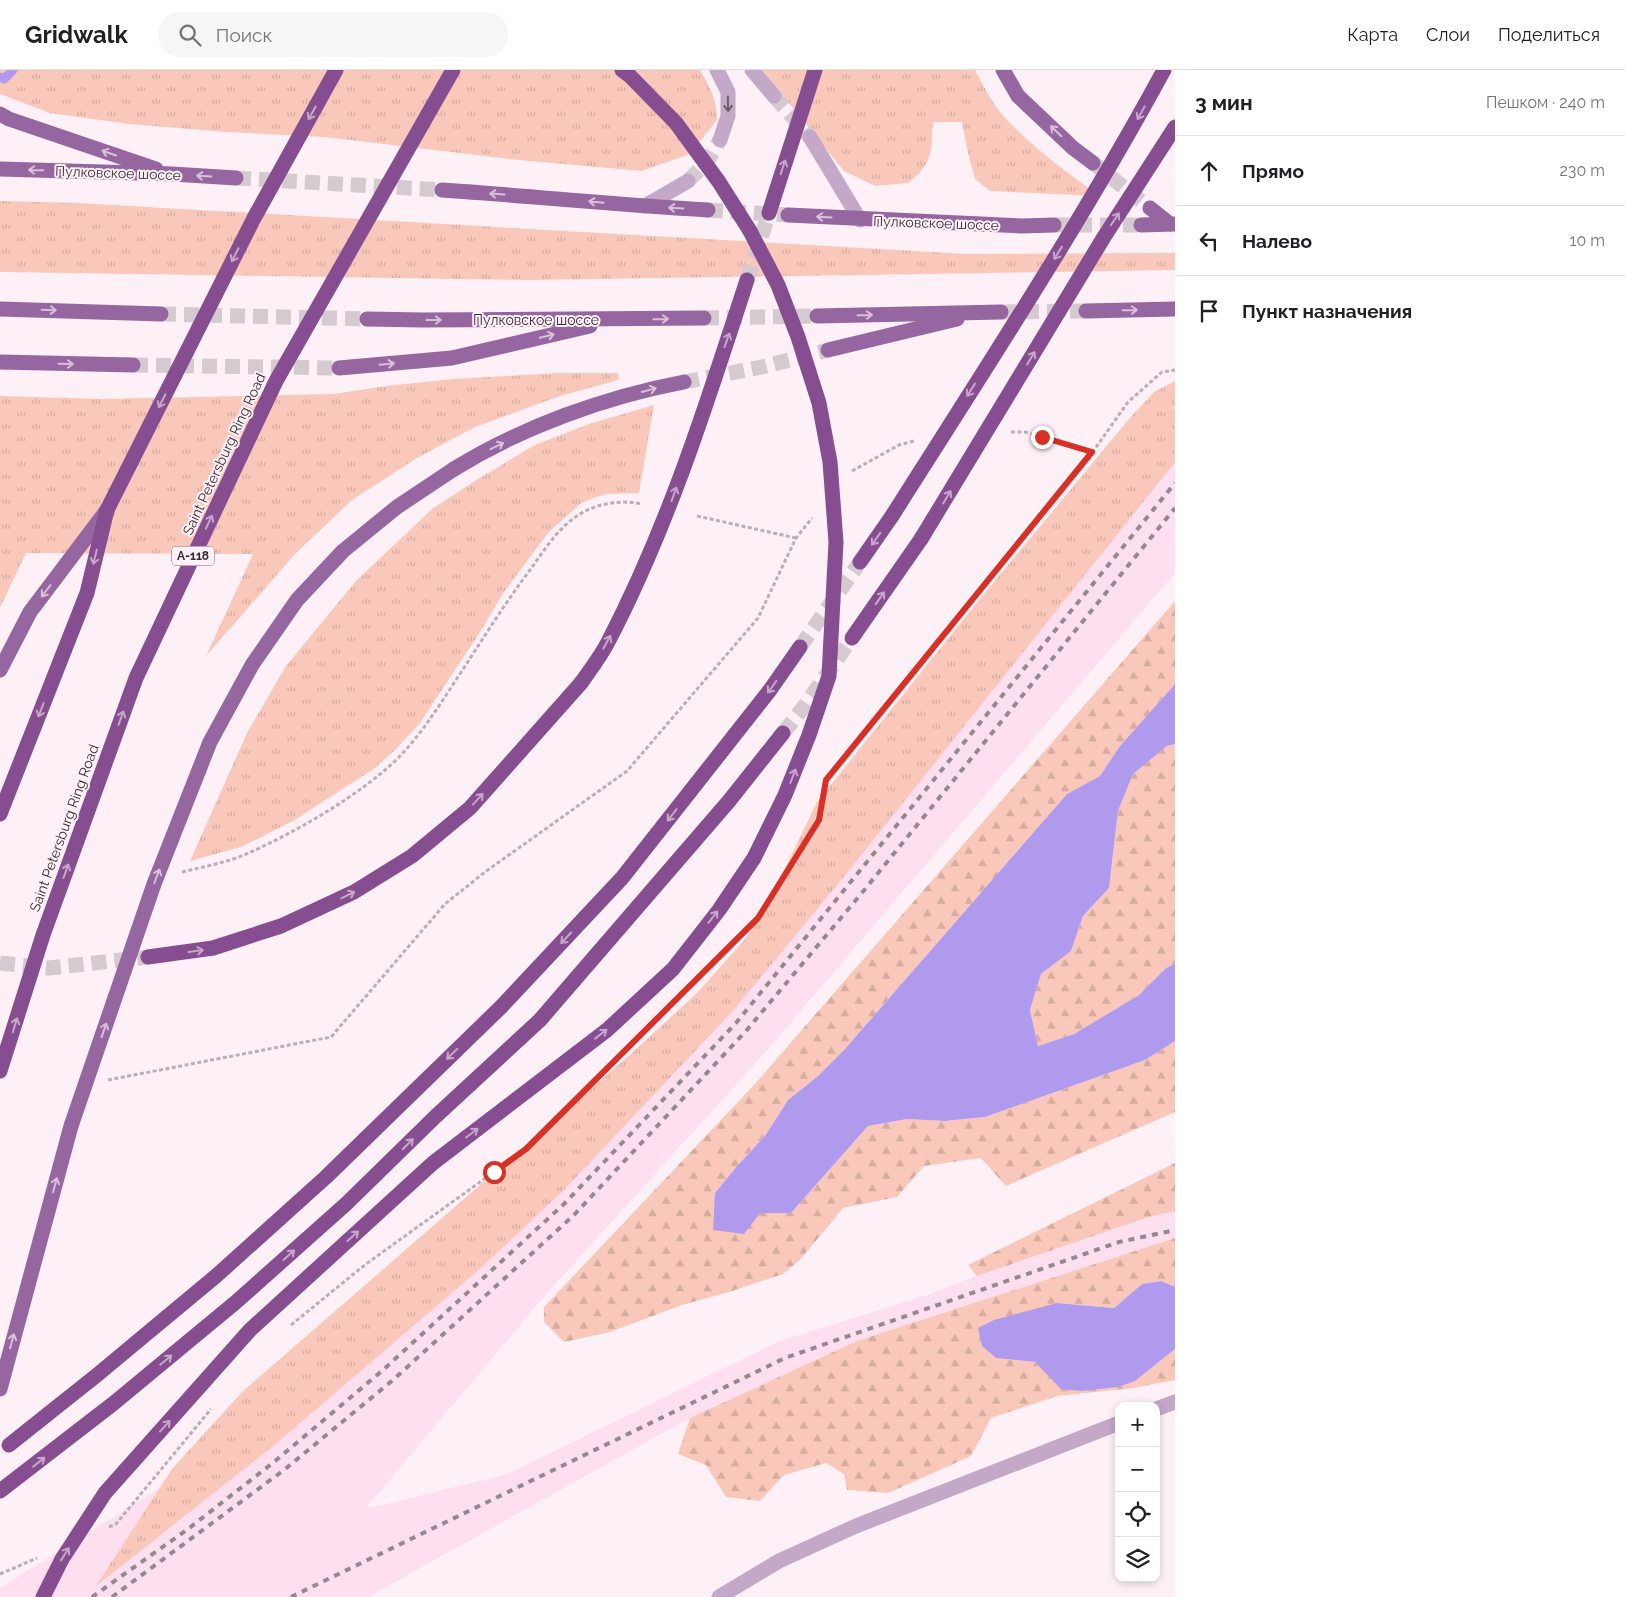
<!DOCTYPE html>
<html lang="ru">
<meta charset="utf-8">
<style>
:root{--surface:#fff;--page:#f6f6f6;--text:#202124;--muted:#757577;--line:#e0e0e0}
body{margin:0;font-family:Raleway,sans-serif;background:var(--page);color:var(--text)}
.controls{position:absolute;right:15px;bottom:15px;display:grid;overflow:hidden;border-radius:10px;box-shadow:0 2px 8px #0003}
.controls button{width:45px;height:45px;display:grid;place-items:center;padding:0;border:0;border-bottom:1px solid var(--line);background:var(--surface);color:var(--text);font:25px sans-serif}
.stop{position:absolute;width:15px;height:15px;margin:-11px;border:4px solid #d93025;border-radius:50%;background:#fff}
.stop.end{background:#d93025;border-color:#fff;box-shadow:0 1px 5px #0008}
.list{margin:0;padding:0;list-style:none}
h2{display:flex;justify-content:space-between;align-items:center;height:65px;margin:0;padding:0 20px;font-size:21px}
h2 small{font-size:16px;font-weight:400;color:var(--muted)}
.list li{display:grid;grid-template-columns:32px 1fr auto;gap:15px;align-items:center;box-sizing:border-box;height:70px;padding:0 20px;border-top:1px solid var(--line)}
.list b{display:block;font-size:19px;white-space:nowrap}
.list em{font-size:16px;font-style:normal;color:var(--muted)}
.icon{flex:none;width:28px;height:28px;fill:none;stroke:currentColor;stroke-width:2;stroke-linecap:round;stroke-linejoin:round}
.map{position:relative;flex:none;width:1175px;height:1527px;overflow:hidden}
header{display:flex;align-items:center;gap:30px;box-sizing:border-box;height:70px;padding:0 25px;background:var(--surface);border-bottom:1px solid var(--line)}
header strong{font-size:24px}
nav{display:flex;gap:28px;margin-inline-start:auto;font-size:18px}
.search{width:350px;height:45px;background:var(--page);display:flex;align-items:center;gap:12px;box-sizing:border-box;padding:0 18px;border-radius:28px;color:var(--muted);font-size:19px}
main{display:flex}
aside{flex:1;background:var(--surface)}
.map>svg:first-child{display:block}
.built{fill:#fedfef}
.grass{fill:url(#grass-tufts)}
.forest{fill:url(#forest-firs)}
.water{fill:#b09aed}
.lines{fill:none;stroke-linecap:round;stroke-linejoin:round}
.stream{stroke:#b09aed;stroke-width:9}
.minor-tunnel{stroke:#d5cad0;stroke-width:15;stroke-dasharray:15 8;stroke-linecap:butt}
.major-tunnel{stroke:#d5cad0;stroke-width:15;stroke-dasharray:15 8;stroke-linecap:butt}
.highway-tunnel{stroke:#d5cad0;stroke-width:15;stroke-dasharray:15 8;stroke-linecap:butt}
.path{stroke:#baafb5;stroke-width:3;stroke-dasharray:4 2.5;stroke-linecap:butt}
.minor{stroke:#c3a8c8;stroke-width:15}
.major{stroke:#9666a0;stroke-width:15}
.highway{stroke:#864d91;stroke-width:15}
.rail{stroke:#94898f;stroke-width:4;stroke-dasharray:6 6;stroke-linecap:butt}
.major-bridge{stroke:#9666a0;stroke-width:15}
.highway-bridge{stroke:#864d91;stroke-width:15}
.oneway{stroke:#6f5e6e}
.oneway2{stroke:#c7a7c9}
.oneway3{stroke:#d9c0d9}
.route{stroke:#d93025;stroke-width:6}
.labels{text-anchor:middle;dominant-baseline:central;stroke-width:4;stroke-linejoin:round;paint-order:stroke}
.shield{fill:#fdf1f7;stroke:#72676d;stroke-width:1}
.shield-label{font-size:12px;font-weight:bold;fill:#372c32}
.street-label{font-size:14px;fill:#372c32;stroke:#fdf1f7}
</style>
<header>
<strong>Gridwalk</strong>
<div class="search"><svg class="icon" aria-label="search" viewBox="0 0 24 24"><circle cx="10" cy="10" r="6"/><path d="M15 15l6 6"/></svg>Поиск</div>
<nav><a>Карта</a><a>Слои</a><a>Поделиться</a></nav>
</header>
<main>
<div class="map">
<svg width="1175" height="1527" viewBox="0 0 1175 1527">
<defs>
<pattern id="grass-tufts" width="24" height="20" patternUnits="userSpaceOnUse" patternTransform="scale(1.25)"><rect width="24" height="20" fill="#f9c8ba"/><path d="M3 7l-1-3M5 7V3M7 7l1-3M15 17l-1-3M17 17v-4M19 17l1-3" fill="none" stroke="#d6aca0"/></pattern>
<pattern id="forest-firs" width="22" height="20" patternUnits="userSpaceOnUse" patternTransform="scale(1.25)"><rect width="22" height="20" fill="#f9c8ba"/><path d="M5 1l3.5 6h-7zM16 11l3.5 6h-7z" fill="#d6aca0"/></pattern>
</defs>
<rect width="100%" height="100%" fill="#fdf1f7"/>
<path class="built" d="M1175,336V503L768,979L540,1231L365,1439L508,1404L777,1272L927,1225L977,1206L1149,1147L1175,1141V1168L857,1271L690,1348L368,1527H0V1518L179,1406L754,875L1172,338Z"/>
<g class="grass">
<path d="M0,0H700C709,15 718,32 717,50L690,84L642,101L518,90L325,67L227,62L129,54L50,43L0,24Z"/>
<path d="M762,0H975C984,17 993,35 1006,49C1033,78 1067,102 1099,126L990,121L975,109L968,83L962,52H933L931,80L927,92L919,104L908,113L875,116L844,101Z"/>
<path d="M0,131L78,133L967,184L1175,183V200L529,210L0,202Z"/>
<path d="M559,303H618V310L560,326L475,357L417,388L352,430L295,484L206,586L253,484L26,483L0,538V326L102,329L334,324L387,316L453,309Z"/>
<path d="M1175,311V336L1172,338L1175,340V392L843,808L731,943L562,1122L482,1197L271,1378L96,1516L172,1399L242,1322L632,983L698,922L746,868L774,821L817,732L984,524L1129,349L1154,322Z"/>
<path d="M654,335L639,423L607,424L593,428L580,434L548,463L504,522L480,562L420,653L395,680L375,698L293,751L241,777L190,791L247,663L286,596L356,511L432,439L478,409L535,375L589,354Z"/>
</g>
<g class="forest">
<path d="M1175,531V614L1120,676L1100,706L1067,724L844,980L818,1006L788,1030L765,1066L738,1095L715,1123L760,1143H791L868,1056L907,1049L945,1051L985,1047L1145,990L1175,971V1042L1006,1116L981,1088L924,1096L897,1127L843,1138L800,1190L783,1204L726,1223L682,1235L610,1262L564,1272L544,1252V1237L754,1015Z"/>
<path d="M1175,674V894L1166,898L1139,925L1074,964L1038,976L1030,940L1041,904L1071,881L1083,846L1109,818L1118,741L1133,704L1167,676Z"/>
<path d="M1175,1093V1141L1149,1147L977,1206L968,1195Z"/>
<path d="M1175,1168V1217L1161,1211L1142,1214L1114,1238L1057,1233L996,1288L1035,1292L1062,1319L1135,1311L1175,1279V1310L1133,1318L1057,1326L991,1348L971,1386L888,1423L847,1420L844,1404L826,1393L784,1405L760,1431L726,1427L706,1395L678,1384L690,1348L857,1271Z"/>
</g>
<g class="water">
<path d="M1175,614V674L1167,676L1133,704L1118,741L1109,818L1083,846L1071,881L1041,904L1030,940L1038,976L1074,964L1139,925L1166,898L1175,894V971L1145,990L985,1047L945,1051L907,1049L868,1056L791,1143H760L744,1164L713,1160L715,1123L738,1095L765,1066L788,1030L818,1006L844,980L1067,724L1100,706L1120,676Z"/>
<path d="M1161,1211L1175,1217V1279L1135,1311L1118,1317L1081,1321L1061,1319L1035,1292L996,1288L982,1276L978,1258L994,1250L1057,1233L1114,1238L1142,1214Z"/>
</g>
<g class="lines">
<path class="stream" d="M0,7L4,9L13,0"/>
<g class="minor-tunnel">
<path d="M774,26L810,67"/>
<path d="M688,111L707,92L720,70"/>
</g>
<g class="major-tunnel">
<path d="M1093,93L1150,138"/>
<path d="M236,108L442,120"/>
<path d="M708,140L788,145"/>
<path d="M1054,155H1141"/>
<path d="M1001,242L1086,241"/>
<path d="M161,244L367,249"/>
<path d="M704,248L817,246"/>
<path d="M133,295L339,298"/>
<path d="M684,312L762,297L828,280"/>
</g>
<g class="highway-tunnel">
<path d="M747,210L769,143"/>
<path d="M800,577L860,492"/>
<path d="M783,663L806,634L852,568"/>
<path d="M0,893L49,898L148,887"/>
</g>
<g class="path">
<path d="M1011,362H1025L1092,383L1128,332L1162,302L1175,300"/>
<path d="M852,401L899,375L914,371"/>
<path d="M697,446L796,468"/>
<path d="M182,802C203,797 224,793 244,785C293,764 364,723 400,686C420,665 436,641 452,616C478,577 502,537 530,500C543,482 556,461 574,448C593,434 619,429 642,434"/>
<path d="M108,1010L331,967L445,834L485,802L627,701L758,548L796,468L812,448"/>
<path d="M291,1255L366,1194L526,1079L758,848L819,750L826,710L1092,383"/>
<path d="M109,1457L116,1454L211,1339"/>
<path d="M0,1504L37,1488"/>
</g>
<g class="minor">
<path d="M717,0L728,22V46L720,70"/>
<path d="M752,0L774,26"/>
<path d="M810,67L860,150"/>
<path d="M645,136L688,111"/>
<path d="M1156,1339L1175,1332"/>
<path d="M719,1527L779,1491L856,1456L1119,1353"/>
</g>
<g class="major">
<path d="M1003,0L1018,26L1073,78L1093,93"/>
<path d="M0,44L9,49L156,99"/>
<path d="M0,99L172,104L236,108"/>
<path d="M442,120C531,126 619,135 708,140"/>
<path d="M1150,138L1170,154"/>
<path d="M788,145L1021,156L1054,155"/>
<path d="M1141,155L1175,154"/>
<path d="M0,239L161,244"/>
<path d="M1086,241L1175,239"/>
<path d="M817,246L1001,242"/>
<path d="M367,249L423,250L704,248"/>
<path d="M828,280L957,249"/>
<path d="M0,292L133,295"/>
<path d="M339,298L452,288L590,256"/>
<path d="M454,399C522,357 605,327 684,312"/>
<path d="M0,600L30,542L107,440"/>
</g>
<g class="highway">
<path d="M860,492L892,446"/>
<path d="M852,568L921,469"/>
<path d="M0,744L87,523L107,440"/>
<path d="M148,887L213,878L281,856L354,822L412,786L470,738L581,613"/>
<path d="M9,1375L97,1305L216,1206L326,1107L501,937L622,808L770,620L800,577"/>
<path d="M0,1421L114,1333L236,1232L346,1134L436,1046L540,950L729,731L783,663"/>
</g>
<g class="rail">
<path d="M92,1527L188,1459L274,1392L383,1300L564,1134L736,953L1175,413"/>
<path d="M112,1527L284,1400L393,1310L574,1145L746,961L861,824L1175,438"/>
<path d="M291,1527L785,1288L1119,1172L1175,1160"/>
</g>
<path class="major-bridge" d="M0,1319L71,1056L154,814L210,672L252,595L297,530L343,481L397,437L454,399"/>
<g class="highway-bridge">
<path d="M769,143L815,0"/>
<path d="M107,440L254,148L336,0"/>
<path d="M892,446C985,299 1081,153 1164,0"/>
<path d="M921,469L1104,167L1175,57"/>
<path d="M581,613C590,600 601,586 608,572C668,457 707,333 747,210"/>
<path d="M0,1001L43,865L136,608L276,311L453,0"/>
<path d="M43,1527L62,1489L105,1423L250,1260L433,1093L607,960L673,899L719,840L754,788L785,725L809,665L829,606L836,472L830,392L819,333L798,267L778,215L750,161L719,112L676,53L630,6L622,0"/>
</g>
</g>
<defs><path id="oneway-shaft" d="M-6 0H5M1.5-3L5.5 0L1.5 3" fill="none" stroke-width="1.6" stroke-linecap="round" stroke-linejoin="round" transform="scale(1.25)"/></defs>
<use class="oneway" href="#oneway-shaft" transform="translate(728 34) rotate(89)"/>
<g class="oneway2">
<use href="#oneway-shaft" transform="translate(312 43) rotate(119)"/>
<use href="#oneway-shaft" transform="translate(1141 43) rotate(119)"/>
<use href="#oneway-shaft" transform="translate(783 97) rotate(-72)"/>
<use href="#oneway-shaft" transform="translate(1115 149) rotate(-56)"/>
<use href="#oneway-shaft" transform="translate(1058 183) rotate(122)"/>
<use href="#oneway-shaft" transform="translate(235 185) rotate(117)"/>
<use href="#oneway-shaft" transform="translate(727 270) rotate(-71)"/>
<use href="#oneway-shaft" transform="translate(1031 288) rotate(-59)"/>
<use href="#oneway-shaft" transform="translate(971 320) rotate(122)"/>
<use href="#oneway-shaft" transform="translate(162 331) rotate(117)"/>
<use href="#oneway-shaft" transform="translate(674 424) rotate(-71)"/>
<use href="#oneway-shaft" transform="translate(947 427) rotate(-59)"/>
<use href="#oneway-shaft" transform="translate(209 452) rotate(-65)"/>
<use href="#oneway-shaft" transform="translate(876 469) rotate(125)"/>
<use href="#oneway-shaft" transform="translate(95 487) rotate(104)"/>
<use href="#oneway-shaft" transform="translate(880 528) rotate(-55)"/>
<use href="#oneway-shaft" transform="translate(607 572) rotate(-61)"/>
<use href="#oneway-shaft" transform="translate(772 617) rotate(126)"/>
<use href="#oneway-shaft" transform="translate(41 640) rotate(111)"/>
<use href="#oneway-shaft" transform="translate(121 648) rotate(-70)"/>
<use href="#oneway-shaft" transform="translate(793 706) rotate(-69)"/>
<use href="#oneway-shaft" transform="translate(478 729) rotate(-48)"/>
<use href="#oneway-shaft" transform="translate(672 745) rotate(128)"/>
<use href="#oneway-shaft" transform="translate(66 801) rotate(-70)"/>
<use href="#oneway-shaft" transform="translate(348 825) rotate(-26)"/>
<use href="#oneway-shaft" transform="translate(713 847) rotate(-52)"/>
<use href="#oneway-shaft" transform="translate(566 868) rotate(133)"/>
<use href="#oneway-shaft" transform="translate(196 881) rotate(-8)"/>
<use href="#oneway-shaft" transform="translate(15 955) rotate(-73)"/>
<use href="#oneway-shaft" transform="translate(601 964) rotate(-38)"/>
<use href="#oneway-shaft" transform="translate(452 984) rotate(136)"/>
<use href="#oneway-shaft" transform="translate(472 1063) rotate(-37)"/>
<use href="#oneway-shaft" transform="translate(408 1074) rotate(-45)"/>
<use href="#oneway-shaft" transform="translate(353 1166) rotate(-42)"/>
<use href="#oneway-shaft" transform="translate(289 1185) rotate(-42)"/>
<use href="#oneway-shaft" transform="translate(166 1290) rotate(-40)"/>
<use href="#oneway-shaft" transform="translate(165 1356) rotate(-48)"/>
<use href="#oneway-shaft" transform="translate(39 1392) rotate(-38)"/>
<use href="#oneway-shaft" transform="translate(65 1484) rotate(-58)"/>
</g>
<g class="oneway3">
<use href="#oneway-shaft" transform="translate(1056 61) rotate(-136)"/>
<use href="#oneway-shaft" transform="translate(109 83) rotate(-161)"/>
<use href="#oneway-shaft" transform="translate(36 100) rotate(-179)"/>
<use href="#oneway-shaft" transform="translate(204 106) rotate(-177)"/>
<use href="#oneway-shaft" transform="translate(497 124) rotate(-176)"/>
<use href="#oneway-shaft" transform="translate(596 132) rotate(-174)"/>
<use href="#oneway-shaft" transform="translate(676 138) rotate(-177)"/>
<use href="#oneway-shaft" transform="translate(824 147) rotate(-177)"/>
<use href="#oneway-shaft" transform="translate(49 240) rotate(2)"/>
<use href="#oneway-shaft" transform="translate(1130 240) rotate(-1)"/>
<use href="#oneway-shaft" transform="translate(865 245) rotate(-1)"/>
<use href="#oneway-shaft" transform="translate(661 249) rotate(-1)"/>
<use href="#oneway-shaft" transform="translate(434 250)"/>
<use href="#oneway-shaft" transform="translate(547 266) rotate(-13)"/>
<use href="#oneway-shaft" transform="translate(66 294) rotate(1)"/>
<use href="#oneway-shaft" transform="translate(387 294) rotate(-5)"/>
<use href="#oneway-shaft" transform="translate(649 320) rotate(-15)"/>
<use href="#oneway-shaft" transform="translate(497 376) rotate(-27)"/>
<use href="#oneway-shaft" transform="translate(46 521) rotate(127)"/>
<use href="#oneway-shaft" transform="translate(157 806) rotate(-69)"/>
<use href="#oneway-shaft" transform="translate(104 960) rotate(-71)"/>
<use href="#oneway-shaft" transform="translate(55 1115) rotate(-75)"/>
<use href="#oneway-shaft" transform="translate(12 1271) rotate(-75)"/>
</g>
<g class="lines">
<path class="route" d="M494,1102L526,1079L758,848L819,750L826,710L1092,382L1042,367"/>
</g>
<g class="labels">
<rect class="shield" x="172" y="476.5" width="42" height="19" rx="4"/>
<g class="shield-label">
<text x="193" y="486">А-118</text>
</g>
<g class="street-label">
<text transform="translate(118 103) rotate(2)">Пулковское шоссе</text>
<text transform="translate(936 153) rotate(2)">Пулковское шоссе</text>
<text x="536" y="250">Пулковское шоссе</text>
<text transform="translate(224 384) rotate(-65)">Saint Petersburg Ring Road</text>
<text transform="translate(64 758) rotate(-70)">Saint Petersburg Ring Road</text>
</g>
</g>
</svg>
<div class="controls">
<button>+</button>
<button>−</button>
<button><svg class="icon" aria-label="locate" viewBox="0 0 24 24"><circle cx="12" cy="12" r="6"/><path d="M12 2v4M12 18v4M2 12h4M18 12h4"/></svg></button>
<button><svg class="icon" aria-label="layers" viewBox="0 0 24 24"><path d="M12 4l9 5-9 5-9-5zM3 14l9 5 9-5"/></svg></button>
</div>
<div class="stop" style="left:494px;top:1102px"></div>
<div class="stop end" style="left:1042px;top:367px"></div>
</div>
<aside>
<h2>3 мин<small>Пешком · 240 m</small></h2>
<ul class="list">
<li><svg class="icon" aria-label="ahead" viewBox="0 0 24 24"><path d="M12 20V5M6 11l6-6 6 6"/></svg><div><b>Прямо</b></div><em>230 m</em></li>
<li><svg class="icon" aria-label="left" viewBox="0 0 24 24"><path d="M17 20v-9H6M10 6l-5 5 5 5"/></svg><div><b>Налево</b></div><em>10 m</em></li>
<li><svg class="icon" aria-label="arrive" viewBox="0 0 24 24"><path d="M6 21V4h12l-3 4 3 4H6"/></svg><div><b>Пункт назначения</b></div></li>
</ul>
</aside>
</main>
